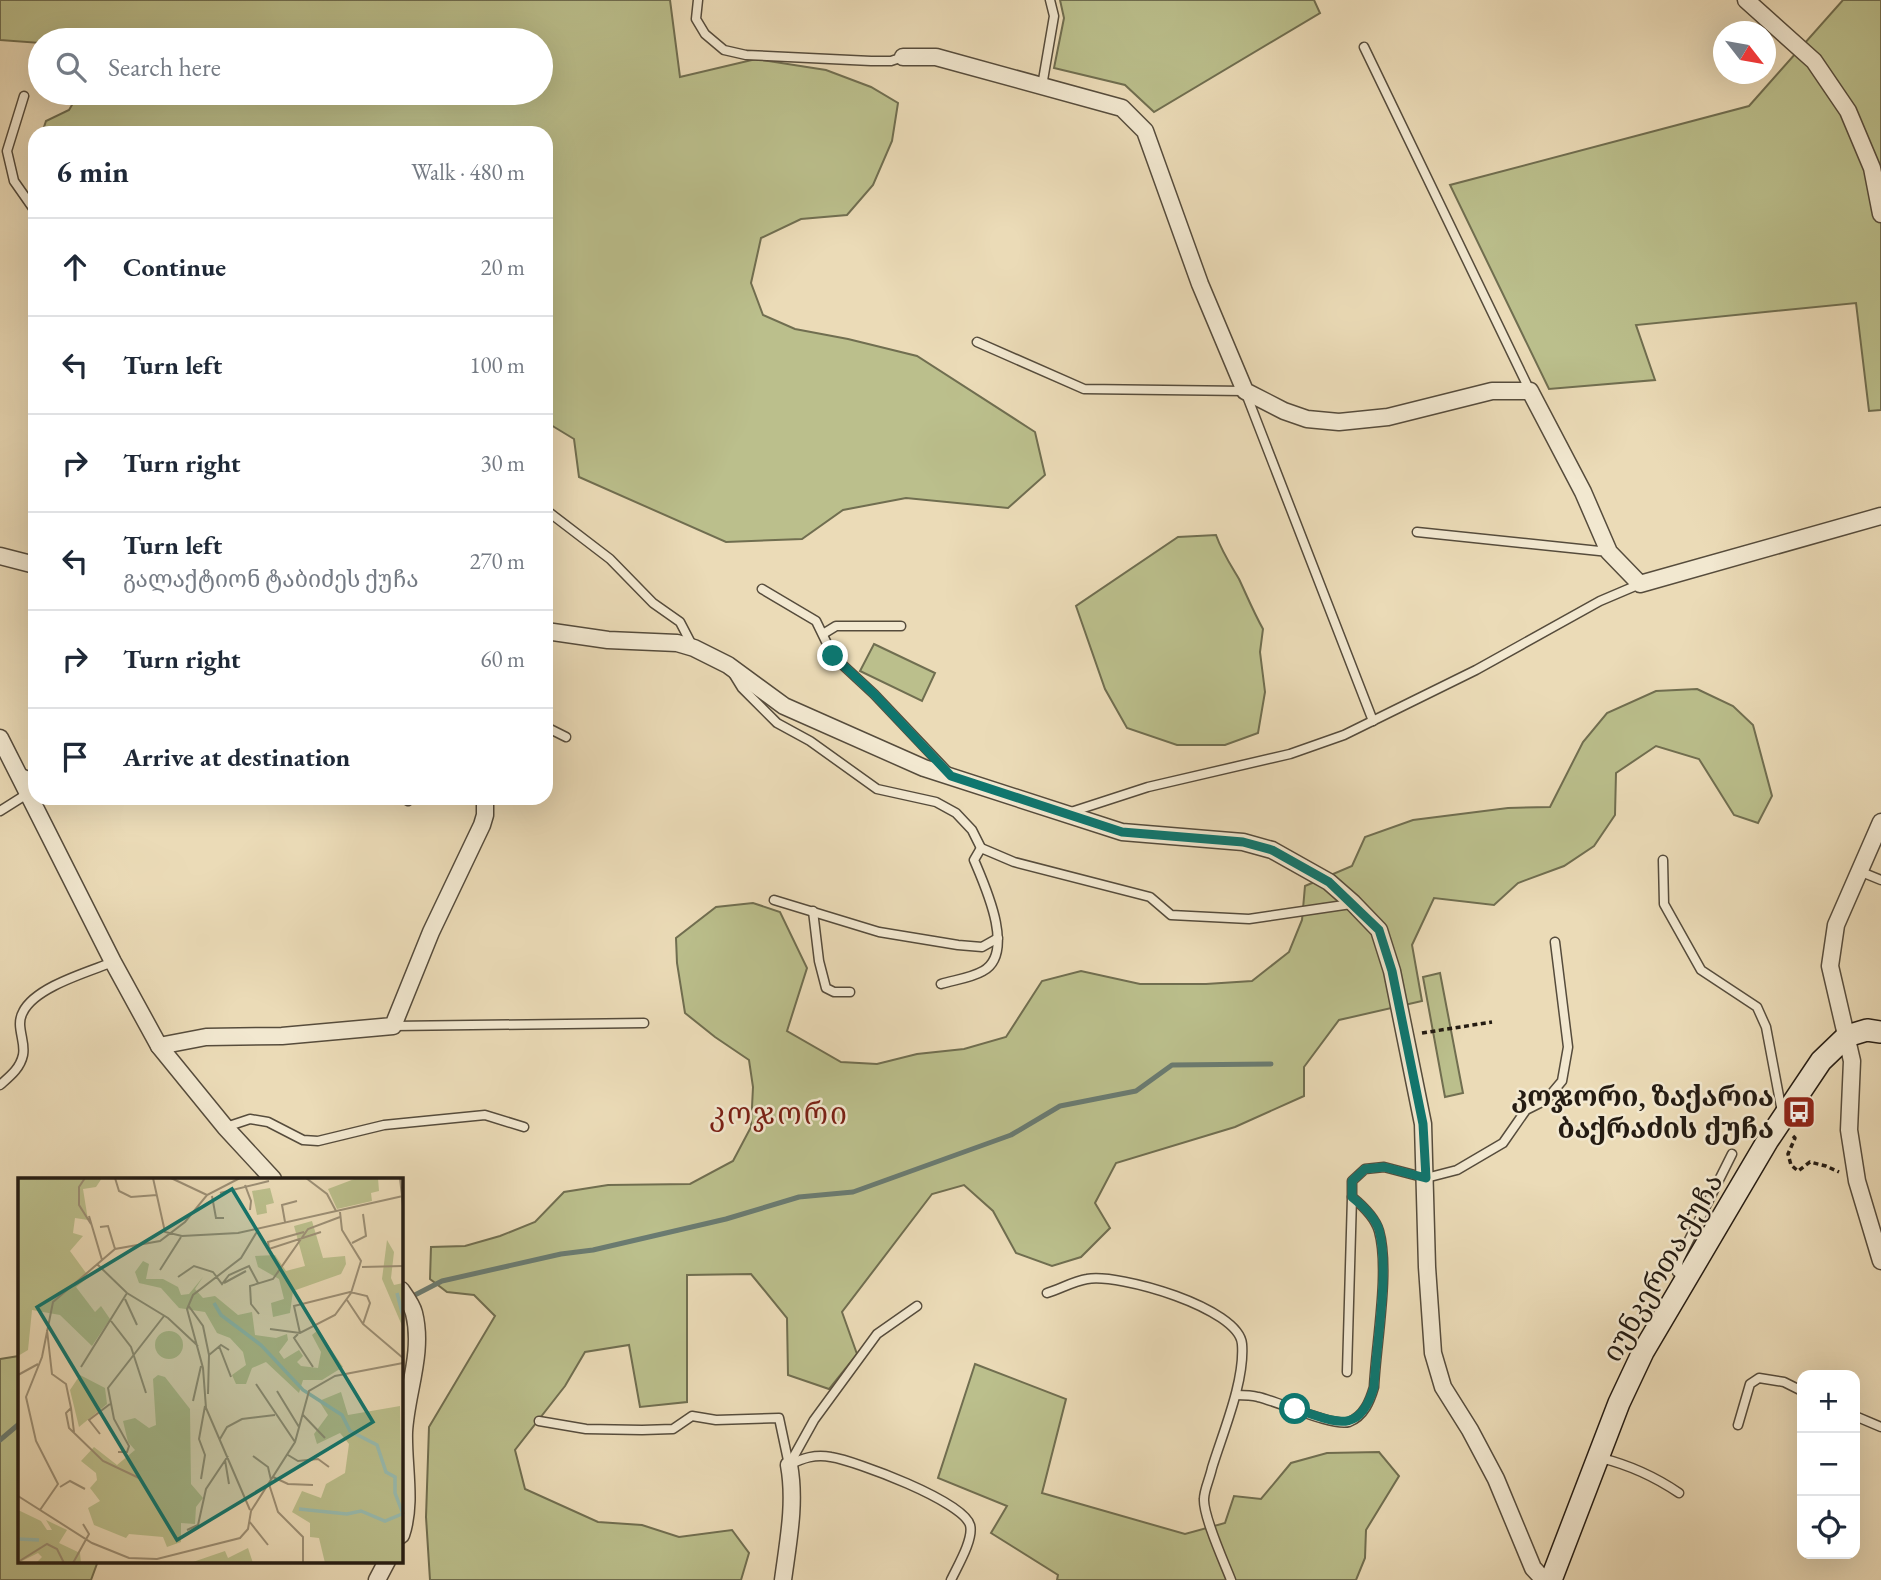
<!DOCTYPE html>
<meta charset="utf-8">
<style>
:root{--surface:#fff;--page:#f6f6f7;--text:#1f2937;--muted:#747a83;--line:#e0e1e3}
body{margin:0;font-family:"EB Garamond","Noto Serif Georgian",serif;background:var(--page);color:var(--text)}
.controls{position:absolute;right:21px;bottom:21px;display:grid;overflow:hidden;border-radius:14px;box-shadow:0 7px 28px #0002}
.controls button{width:63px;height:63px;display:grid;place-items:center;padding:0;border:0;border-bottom:2px solid var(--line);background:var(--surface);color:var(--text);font:35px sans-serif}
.compass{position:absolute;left:1713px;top:21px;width:63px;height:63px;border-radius:50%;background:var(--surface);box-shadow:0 7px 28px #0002;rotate:121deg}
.stop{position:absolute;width:21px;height:21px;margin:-16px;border:5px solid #0f766e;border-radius:50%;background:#fff}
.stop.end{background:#0f766e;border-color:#fff;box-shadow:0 2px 7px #0008}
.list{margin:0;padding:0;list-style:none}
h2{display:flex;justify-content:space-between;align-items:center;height:91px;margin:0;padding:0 28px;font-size:30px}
h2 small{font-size:23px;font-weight:400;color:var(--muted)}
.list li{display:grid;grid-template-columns:46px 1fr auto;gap:21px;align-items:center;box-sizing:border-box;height:98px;padding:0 28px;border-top:2px solid var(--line)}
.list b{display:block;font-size:26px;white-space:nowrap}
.list p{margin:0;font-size:23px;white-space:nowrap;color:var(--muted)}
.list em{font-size:23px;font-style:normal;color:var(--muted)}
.icon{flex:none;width:38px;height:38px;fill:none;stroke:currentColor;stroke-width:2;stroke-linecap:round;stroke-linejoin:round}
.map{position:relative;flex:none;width:1881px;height:1580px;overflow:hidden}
.search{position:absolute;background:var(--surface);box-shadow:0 7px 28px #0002;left:28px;top:28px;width:525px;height:77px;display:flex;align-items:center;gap:18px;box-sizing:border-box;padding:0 24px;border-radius:38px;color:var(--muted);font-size:26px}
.panel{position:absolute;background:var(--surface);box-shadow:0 7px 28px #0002;left:28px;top:126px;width:525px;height:679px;border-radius:21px}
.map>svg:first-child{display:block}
.green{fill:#bbbf8c;stroke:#706e50;stroke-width:2}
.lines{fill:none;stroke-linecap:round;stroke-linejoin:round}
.stream{stroke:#6a7b71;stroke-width:5}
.lane-casing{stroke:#564c3c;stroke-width:11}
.street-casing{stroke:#564c3c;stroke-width:19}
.secondary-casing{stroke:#251c13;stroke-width:24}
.path{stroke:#251c13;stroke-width:3.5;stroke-dasharray:5 3.5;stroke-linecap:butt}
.lane{stroke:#f2e8d0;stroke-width:8}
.street{stroke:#f2e8d0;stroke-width:16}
.secondary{stroke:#f2e8d0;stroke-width:21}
.route{stroke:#0f766e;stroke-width:9}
.labels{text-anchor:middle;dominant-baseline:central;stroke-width:5;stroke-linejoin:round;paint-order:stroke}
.poi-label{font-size:28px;font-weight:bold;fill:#251c13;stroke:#f2e8d0;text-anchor:end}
.street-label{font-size:28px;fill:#251c13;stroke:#f2e8d0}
.neighbourhood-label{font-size:30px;letter-spacing:2px;fill:#7a1f14;stroke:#f2e8d0}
.inset-river{fill:none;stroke:#98bbaf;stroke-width:3.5}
.inset-road{fill:none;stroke:#9c8f75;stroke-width:2}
.view{fill:#0f766e;fill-opacity:0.15;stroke:#0f766e;stroke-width:3.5}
.inset-edge{fill:none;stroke:#251c13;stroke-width:3.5}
</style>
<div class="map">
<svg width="1881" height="1580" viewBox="0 0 1881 1580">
<rect width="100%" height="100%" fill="#ebdbb7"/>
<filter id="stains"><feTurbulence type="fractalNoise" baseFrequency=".00286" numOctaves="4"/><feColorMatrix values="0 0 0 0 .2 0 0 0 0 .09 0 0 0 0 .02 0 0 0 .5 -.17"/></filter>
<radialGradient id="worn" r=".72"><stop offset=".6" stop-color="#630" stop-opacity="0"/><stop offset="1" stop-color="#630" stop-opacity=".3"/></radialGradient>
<g class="green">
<path d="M0,0H670L680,77L756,59L826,70L871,87L898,103L892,141L873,185L847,215L801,219L761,238L751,283L763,315L795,329L848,339L917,356L1035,432L1045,475L1008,508L906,498L843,510L802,539L726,542L579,477L574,439L546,422V133H42L46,121L69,110L79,93H541V40H40V43L0,40Z"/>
<path d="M1060,0H1314L1320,13L1154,112L1125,85L1054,68L1064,18Z"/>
<path d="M1843,0H1881V410L1869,411L1856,303L1636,325L1655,380L1549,389L1450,185L1749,106Z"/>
<path d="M1216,535C1222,552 1230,564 1239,579C1247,596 1254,613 1263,629L1260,652L1265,692L1258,733L1225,745H1177L1127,728L1105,689L1076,606L1178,537Z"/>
<path d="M874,644L935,673L922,701L860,671Z"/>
<path d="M1697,689L1733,706L1753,725L1772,796L1758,823L1734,815L1699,759L1656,746L1616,773L1615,815L1594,846L1564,866L1518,883L1494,905L1434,898L1412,945L1422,1001L1339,1020L1304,1067V1096L1235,1127L1116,1163L1095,1203L1110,1228L1081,1257L1052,1266L1016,1253L993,1211L964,1185L932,1194L842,1312L857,1354L829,1389L788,1375L787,1318L751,1274L687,1275V1402L640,1407L629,1345L585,1352L565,1386L515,1450L525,1489L598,1522L642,1525L679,1537L732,1530L749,1553L741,1580H430L426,1517L429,1427L495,1316L474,1295L447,1292L430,1279L431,1247L465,1246L500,1236L535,1222L564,1192L608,1185L690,1184L733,1161L751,1127L753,1087L749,1060L715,1037L685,1013L677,963L676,938L716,907L753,903L780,912L807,968L787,1031L841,1062L877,1064L917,1054L964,1049L1006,1037L1042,981L1081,971L1140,984H1206L1252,981L1289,952L1302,920L1305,886L1352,866L1365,837L1413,820L1508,808L1550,807L1583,742L1607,713L1656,691Z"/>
<path d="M1440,973L1463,1093L1445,1097L1423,977Z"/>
<path d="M19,1356V1561H98L91,1580H0V1359Z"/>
<path d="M975,1364L1066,1399L1042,1493L1185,1534L1225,1523L1234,1496L1261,1499L1291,1463L1327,1453L1379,1452L1399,1476L1366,1530L1365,1558L1356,1580H1057L1058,1575L991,1533L1007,1506L938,1478Z"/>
</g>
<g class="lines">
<g class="stream">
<path d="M411,1297L442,1281L561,1254L593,1250L726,1219L799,1197L853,1192L1011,1135L1060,1106L1136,1091L1172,1065L1271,1064"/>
<path d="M0,1440L19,1424"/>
</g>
<defs>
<g id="lane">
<path d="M698,0L696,19L705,34L724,50L746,55L871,61H891L903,57"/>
<path d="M1364,47L1530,391"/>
<path d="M1042,86L1054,16L1050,0"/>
<path d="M24,96L7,151L14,181L35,211"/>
<path d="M977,342L1084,389L1245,391L1373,721"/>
<path d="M546,510L610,559L653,603L680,622L693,647"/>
<path d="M1417,532L1609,552"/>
<path d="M762,589L816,621L833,656L874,694L947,771"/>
<path d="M823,634L836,626H901"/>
<path d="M734,675L742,688L777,723L810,741L877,789L936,802L956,813L972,830L981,848"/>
<path d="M546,727L566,737"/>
<path d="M18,772L35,778"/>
<path d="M82,798H111"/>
<path d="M408,801L409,798"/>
<path d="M0,811L27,794"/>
<path d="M1071,812L1148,787L1290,754L1344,735L1476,670L1600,601L1640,584"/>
<path d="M1663,860L1664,904L1701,970L1757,1007L1766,1027L1782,1112"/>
<path d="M1859,871L1881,880"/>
<path d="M774,900L879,932L958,945L982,947L998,938"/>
<path d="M813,911L819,961L826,988L834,992H850"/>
<path d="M941,984C954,980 971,978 983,971C1016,953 985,886 974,860L981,848L1014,862L1150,897L1171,915L1249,919L1351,904"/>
<path d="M393,1026L644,1023"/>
<path d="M0,1085C9,1077 20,1069 23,1055C26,1041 15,1026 23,1012C35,987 88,972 113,962"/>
<path d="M226,1127L250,1119L268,1122L303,1140L318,1141L384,1125L485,1115L524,1127"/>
<path d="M1685,1278L1677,1272L1679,1260L1732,1154"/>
<path d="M1047,1293C1060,1289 1074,1281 1087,1279C1119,1273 1239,1308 1242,1344C1245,1381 1223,1432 1212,1468C1210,1478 1204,1490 1204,1499C1203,1516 1224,1562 1231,1580"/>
<path d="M1347,1372L1352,1197"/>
<path d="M1236,1395C1243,1395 1251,1395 1258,1397C1277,1401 1333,1427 1349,1422C1364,1416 1370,1401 1374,1387C1376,1344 1390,1270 1379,1231C1375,1217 1363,1206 1352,1197V1181L1365,1169L1384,1167L1426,1178L1457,1170L1503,1143L1526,1110L1546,1100L1562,1081L1568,1047L1555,942"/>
<path d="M1855,1416L1881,1427"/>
<path d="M539,1421L586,1429L642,1430L673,1429L692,1416L716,1420L779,1418L789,1465"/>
<path d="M1738,1425L1750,1384L1759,1378L1784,1382L1802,1391"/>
<path d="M1601,1458C1629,1465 1654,1476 1679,1493"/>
<path d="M789,1465C803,1458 815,1454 831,1457C856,1461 963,1501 970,1525C974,1539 957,1567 951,1580"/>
<path d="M789,1465L814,1420L877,1334L917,1306"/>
</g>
<g id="street">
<path d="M1746,0L1814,61L1848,111L1872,168L1881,214"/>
<path d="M903,57H936L1122,108L1145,131L1200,284L1245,391L1284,411L1307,419L1339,422L1388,417L1492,391H1530L1583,492L1609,552L1640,584L1881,516"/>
<path d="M0,556L35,565"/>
<path d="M546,631L608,640L677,643L694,648L728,665L784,706L924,768L1122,832L1243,842L1272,850L1329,882L1353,903L1379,930L1392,971L1423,1124L1427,1267L1433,1353L1443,1387L1470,1430L1496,1479L1533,1568L1544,1580"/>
<path d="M0,738L113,962L159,1046L225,1127L273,1179"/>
<path d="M1881,822L1836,925L1830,966L1852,1061L1849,1130L1857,1181L1881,1261"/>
<path d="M159,1046L206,1037L282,1036L393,1026L431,932L482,825L485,815V798"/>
<path d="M401,1290C406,1297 412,1305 414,1313C424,1353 406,1393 404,1432C403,1466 412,1503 401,1535"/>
<path d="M377,1580L387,1561"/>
<path d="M783,1580C788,1542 796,1503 789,1465"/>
</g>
<path id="secondary" d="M1551,1580L1619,1403L1643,1352L1768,1140L1821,1061L1847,1036L1867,1030L1881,1032"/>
</defs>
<use href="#lane" class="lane-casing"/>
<use href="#street" class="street-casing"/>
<use href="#secondary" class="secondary-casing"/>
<g class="path">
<path d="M1422,1033L1492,1022"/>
<path d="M1793,1136L1795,1138L1788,1154L1791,1165L1798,1171L1810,1162L1826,1166L1839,1172"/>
</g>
<use href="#lane" class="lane"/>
<use href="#street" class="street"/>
<use href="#secondary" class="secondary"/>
</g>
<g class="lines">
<path class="route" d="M833,656L874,694L951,776L1122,832L1243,842L1272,850L1329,882L1379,930L1392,971L1423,1124L1426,1178L1384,1167L1365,1169L1352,1181V1197C1363,1206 1375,1217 1379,1230C1390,1270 1376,1345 1374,1387C1359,1438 1333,1420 1295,1409"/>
</g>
<defs>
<symbol id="bus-square" viewBox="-11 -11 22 22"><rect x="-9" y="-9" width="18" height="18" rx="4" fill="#8f2418" stroke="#f2e8d0"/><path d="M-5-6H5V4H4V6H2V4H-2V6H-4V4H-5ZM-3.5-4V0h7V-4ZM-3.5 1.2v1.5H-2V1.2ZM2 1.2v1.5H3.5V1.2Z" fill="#fff"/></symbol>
</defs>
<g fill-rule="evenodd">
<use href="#bus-square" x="1780" y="1093" width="38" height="38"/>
</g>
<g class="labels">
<g class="poi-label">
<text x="1774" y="1096">კოჯორი, ზაქარია<tspan x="1774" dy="32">ბაქრაძის ქუჩა</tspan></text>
</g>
<g class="street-label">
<text transform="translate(1662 1267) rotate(-60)">იუნკერთა ქუჩა</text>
</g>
<g class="neighbourhood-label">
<text x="779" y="1113">კოჯორი</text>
</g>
</g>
<g transform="translate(18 1178)">
<rect width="385" height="385" fill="#ebdbb7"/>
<path d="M0,0H84L78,9L65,11L70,42L57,40L55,55L65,58L52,73L71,99L58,109L77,134L83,128L92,141L74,168L42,137L14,132L10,172L0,178ZM339,0H360L361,13L353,15L354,23L319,31L310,11ZM252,10L256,25L248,27L249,35L239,37L234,13ZM294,43L305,80L327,78L328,86L323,96L275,113L272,135L255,139L253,125L266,121L261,101L240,89L237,78L257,77L268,93L287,88L276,48ZM369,62L376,74L373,100L376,107L385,105V150L364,101ZM125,83L131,86L128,101H145L160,109L163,117L171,116L185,99L177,111L185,120L197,118L220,137L234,134L237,157L258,160L269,156L270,162L261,174L266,181L281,172L285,178L279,184L283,188L300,190L303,174L294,157L300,152L325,189L304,202H285L281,215L248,184L234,190L228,206H218L214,197L228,187L225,174L212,160L199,155L187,134L161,130L143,110L121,105L117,94ZM137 167a14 14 0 1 1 28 0a14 14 0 1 1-28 0ZM62,197L87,210L89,226L61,249L52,212ZM140,197L147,199L172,231L173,306L185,320L178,329L177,346L163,345V364L149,369L145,359L111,356L108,360L76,347L70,330L82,323L72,310L79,302L78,295L63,283L76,269L99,287L117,272L110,264L105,243L117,240L131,250L138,247L135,201ZM323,214L330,237L382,228L385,385H307L301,360L292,359V345L274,334L284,313L303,320L308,306L327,295L331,266L322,255L299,266L296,256L310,237L301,223ZM0,332L23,343L29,352H34L28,342L49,352L41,365L62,375L63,385H18L24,379L20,375L0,385ZM230,370L235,385H172L207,373L210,380Z" fill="#bbbf8c"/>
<path class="inset-river" d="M379,115L385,138M196,125L203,137L243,167L285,212L324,237L332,253L359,267L368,294L377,299V315L385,336M281,331L329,336L343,333L367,343L384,336M0,361L21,362"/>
<path class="inset-road" d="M67,0L61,9V27L73,46M97,0L101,13L113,19L139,17M135,0L147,54L164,58L220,55L385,18M153,0L189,17M288,0L309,16L318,33M382,0L385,28M227,7L233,23L232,32M202,15L251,3M194,18L198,40H206M71,38L84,82M267,44L264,27L279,23M82,49L90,48L97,71M286,54L250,64L251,71L303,54M334,65L348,58L345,36M79,86L109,115L150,140L180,168M344,89L385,88M142,92L163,59M160,99L176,88L195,94L204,106L211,97L231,88L240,105M206,105L228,93M107,121L119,147M329,122L345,146M170,127L185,148L191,177L203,167L211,172M241,136L233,126L232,108L255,101L290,51L322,39M93,143L113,169L128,215M252,151L282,155L317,137L333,115L343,83L324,52L322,34M29,152L34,196L48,206L53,230L48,235L51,250L85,283L121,300M282,155L276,128L332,114L349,118L352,125L345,146L385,180M280,156L276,160L295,189M201,168L213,199M63,189L109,115M0,197L20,186M238,206L277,264M259,213L281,249M190,216L191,177M175,223L183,188M53,230L56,254M285,237L307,260M82,256L71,242L92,226M202,261L209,249L224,241L257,237M100,274H109L111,268L96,241L90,210L146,138M270,277L280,283L300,281L311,289M235,278L250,289L253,302M207,282L211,306M255,299L270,306L295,307M183,301L187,277L181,261L187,228M251,306L260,334L285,359V385M42,309L52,303L67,311M0,318L74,365L111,380L139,381L222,360L230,351L233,333L277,264L291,213L317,198L385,185M22,332L40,306L18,263L8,219L24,179L35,124L97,71L142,63L167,44L189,17L222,0M232,332L188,230L185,190L169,131L175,117L223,80L240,52M231,343L250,367M169,352L180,347L188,311L210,278M0,384L29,366L39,371L46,385M55,385L71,356L65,346"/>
<path class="view" d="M214,11L355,244L159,362L19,129Z"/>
<rect width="385" height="385" class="inset-edge"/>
</g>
<rect width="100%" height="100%" filter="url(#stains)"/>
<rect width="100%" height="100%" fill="url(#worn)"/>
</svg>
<div class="controls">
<button>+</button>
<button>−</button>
<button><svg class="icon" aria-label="locate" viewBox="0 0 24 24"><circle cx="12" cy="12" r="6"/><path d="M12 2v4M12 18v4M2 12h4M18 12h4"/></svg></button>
</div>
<svg class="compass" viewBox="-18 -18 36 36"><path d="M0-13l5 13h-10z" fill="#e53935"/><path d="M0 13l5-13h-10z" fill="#747a83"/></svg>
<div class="stop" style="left:1295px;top:1409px"></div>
<div class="stop end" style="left:833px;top:656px"></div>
<div class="search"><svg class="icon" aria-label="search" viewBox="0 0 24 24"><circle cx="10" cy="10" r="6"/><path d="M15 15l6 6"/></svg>Search here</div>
<section class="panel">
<h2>6 min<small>Walk · 480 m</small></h2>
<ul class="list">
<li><svg class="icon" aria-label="ahead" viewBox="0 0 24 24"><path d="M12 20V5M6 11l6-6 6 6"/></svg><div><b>Continue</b></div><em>20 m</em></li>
<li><svg class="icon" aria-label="left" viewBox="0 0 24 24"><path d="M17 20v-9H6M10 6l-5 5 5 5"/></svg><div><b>Turn left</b></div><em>100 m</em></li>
<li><svg class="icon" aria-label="right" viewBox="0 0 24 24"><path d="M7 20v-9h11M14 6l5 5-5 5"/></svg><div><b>Turn right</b></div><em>30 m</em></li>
<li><svg class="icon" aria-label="left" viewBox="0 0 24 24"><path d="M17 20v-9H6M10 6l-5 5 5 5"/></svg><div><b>Turn left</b><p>გალაქტიონ ტაბიძეს ქუჩა</p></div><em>270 m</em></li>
<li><svg class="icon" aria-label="right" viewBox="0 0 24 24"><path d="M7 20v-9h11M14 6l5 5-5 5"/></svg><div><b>Turn right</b></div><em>60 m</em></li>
<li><svg class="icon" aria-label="arrive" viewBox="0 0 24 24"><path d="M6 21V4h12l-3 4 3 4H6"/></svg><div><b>Arrive at destination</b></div></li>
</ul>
</section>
</div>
